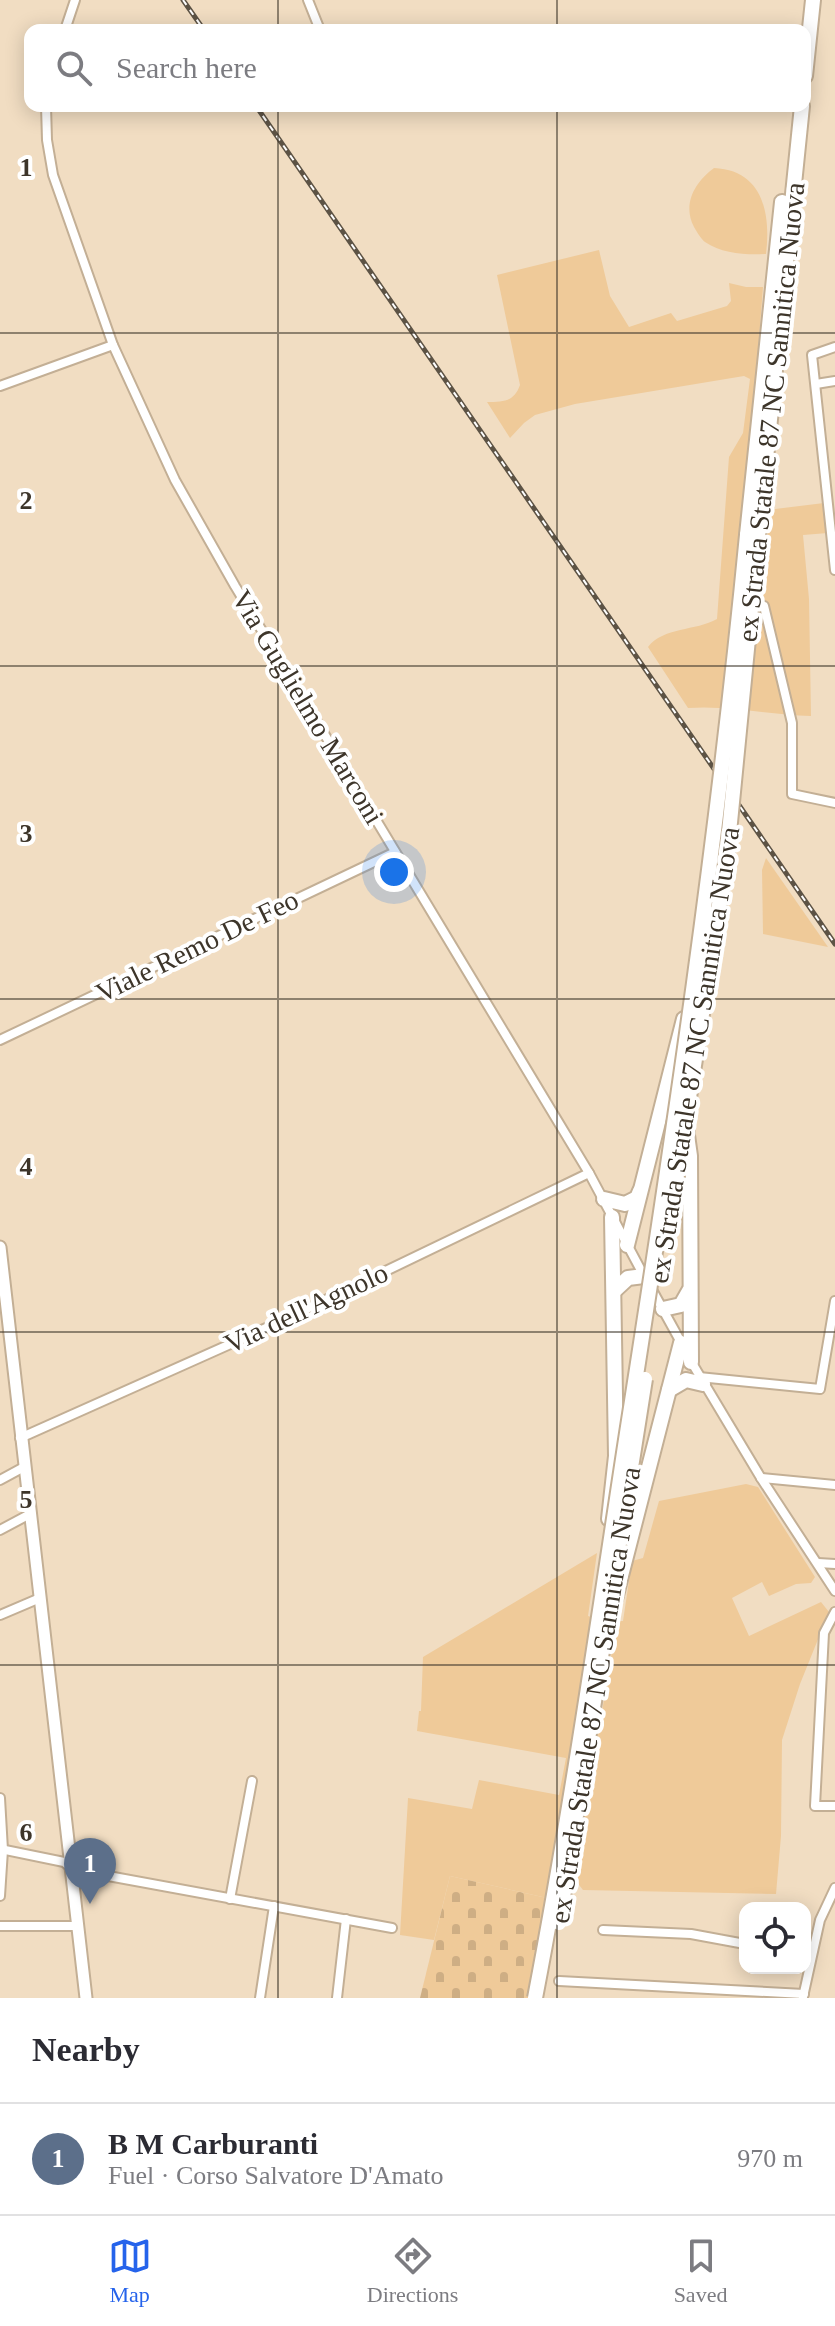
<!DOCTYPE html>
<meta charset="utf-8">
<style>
:root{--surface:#fff;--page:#f2f2f3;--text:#2b2b33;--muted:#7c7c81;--line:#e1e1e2;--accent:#2563eb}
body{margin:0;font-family:Georgia,serif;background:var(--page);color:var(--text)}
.controls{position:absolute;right:24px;bottom:24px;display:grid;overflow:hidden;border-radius:16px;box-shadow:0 4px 20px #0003}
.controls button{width:72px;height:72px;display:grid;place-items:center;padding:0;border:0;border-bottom:2px solid var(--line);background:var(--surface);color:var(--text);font:40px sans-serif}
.you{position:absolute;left:394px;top:872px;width:28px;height:28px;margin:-20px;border:6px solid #fff;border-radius:50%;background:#1a73e8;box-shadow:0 0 0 12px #1a73e833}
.badge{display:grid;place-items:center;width:52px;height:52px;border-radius:50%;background:var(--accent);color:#fff;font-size:26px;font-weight:700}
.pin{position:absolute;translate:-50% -66px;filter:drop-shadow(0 2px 4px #0008)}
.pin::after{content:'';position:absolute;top:42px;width:28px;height:24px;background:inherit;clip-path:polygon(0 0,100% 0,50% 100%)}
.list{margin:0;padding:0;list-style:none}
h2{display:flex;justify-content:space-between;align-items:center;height:104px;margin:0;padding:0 32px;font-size:34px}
h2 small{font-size:26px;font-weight:400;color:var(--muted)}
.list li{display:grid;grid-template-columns:52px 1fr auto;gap:24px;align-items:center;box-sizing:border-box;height:112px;padding:0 32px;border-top:2px solid var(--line)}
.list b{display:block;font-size:30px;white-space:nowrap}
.list p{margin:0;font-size:26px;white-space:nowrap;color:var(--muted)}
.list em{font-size:26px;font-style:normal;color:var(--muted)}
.icon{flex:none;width:44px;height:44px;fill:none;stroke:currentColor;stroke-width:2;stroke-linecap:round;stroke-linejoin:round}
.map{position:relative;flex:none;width:835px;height:1998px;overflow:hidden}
.search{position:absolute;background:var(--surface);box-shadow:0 4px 20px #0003;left:24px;right:24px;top:24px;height:88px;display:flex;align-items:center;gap:20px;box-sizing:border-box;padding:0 28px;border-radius:16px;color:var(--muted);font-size:30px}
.sheet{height:216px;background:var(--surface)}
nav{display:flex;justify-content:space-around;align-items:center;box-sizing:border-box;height:112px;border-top:2px solid var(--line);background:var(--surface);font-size:22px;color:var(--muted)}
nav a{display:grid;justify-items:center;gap:4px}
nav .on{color:var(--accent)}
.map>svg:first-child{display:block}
.green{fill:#efca99}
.cemetery{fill:url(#cemetery-stones)}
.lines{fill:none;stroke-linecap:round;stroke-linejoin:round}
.street-casing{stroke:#c3af95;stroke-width:12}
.secondary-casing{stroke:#c3af95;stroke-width:15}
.highway-casing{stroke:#c3af95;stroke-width:18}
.street{stroke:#fff;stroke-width:8}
.secondary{stroke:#fff;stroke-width:11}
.highway{stroke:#fff;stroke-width:14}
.rail-casing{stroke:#5d5345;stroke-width:5}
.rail{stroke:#fff;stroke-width:2;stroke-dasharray:6;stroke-linecap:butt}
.highway-bridge-casing{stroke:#c3af95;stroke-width:18;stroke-linecap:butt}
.highway-bridge{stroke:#fff;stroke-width:14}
.grid{fill:none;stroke:#3d352a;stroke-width:2;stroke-opacity:0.55}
.labels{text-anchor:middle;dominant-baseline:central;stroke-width:8;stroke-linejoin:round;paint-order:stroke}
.street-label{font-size:28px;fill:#3d352a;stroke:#fff}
.grid-label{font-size:26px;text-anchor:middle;font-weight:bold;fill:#3d352a;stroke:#fff;stroke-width:8;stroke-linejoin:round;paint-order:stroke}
</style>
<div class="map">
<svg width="835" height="1998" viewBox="0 0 835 1998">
<defs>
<pattern id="cemetery-stones" width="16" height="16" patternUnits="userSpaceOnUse" patternTransform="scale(2)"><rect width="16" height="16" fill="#efca99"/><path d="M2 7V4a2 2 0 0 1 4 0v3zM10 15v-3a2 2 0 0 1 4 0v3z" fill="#ceae84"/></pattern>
</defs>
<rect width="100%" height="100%" fill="#f1ddc2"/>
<g class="green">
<path d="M714,168C763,170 771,214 766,254C747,255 722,254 705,242C701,239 697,232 694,227C682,204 695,182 714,168Z"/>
<path d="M599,250L610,296L629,327L671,313L677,321L727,306L731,301L729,283L746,287H763L758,352L767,510L824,503L828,533L803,535L809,599L811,716C770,715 729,705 688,708L648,647C663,627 696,631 717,619L729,457L743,433L750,379L744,376L575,404L535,415L524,423L510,438L487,402C503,402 514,402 520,385L497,275Z"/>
<path d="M766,858L828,947L763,934L762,870Z"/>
<path d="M746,1484L758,1487L815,1577L811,1583L796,1584L769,1596L762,1582L732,1598L749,1636L821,1602L829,1612L800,1684L782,1740L781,1836L776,1894L583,1890L576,1881L581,1854L577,1851L595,1730H599L617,1621H623L632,1561L643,1558L659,1501Z"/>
<path d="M597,1553L588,1616L591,1617L547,1898L450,1876L434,1940L400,1935L408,1798L472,1809L479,1780L559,1795L566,1758L417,1731L419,1711H421L423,1657Z"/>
</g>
<path class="cemetery" d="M450,1876L547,1898L530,1998H420Z"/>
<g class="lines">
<defs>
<g id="street">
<path d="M308,0L320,30"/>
<path d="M65,30L75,0"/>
<path d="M46,106L47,140L53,175L113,345L175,480L235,586L589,1173L644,1276"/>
<path d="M835,347L812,355L835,570"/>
<path d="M816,384L835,381"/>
<path d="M0,386L113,345"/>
<path d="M764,606L792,723V794L835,803"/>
<path d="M0,1040L395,852"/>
<path d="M651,1288L683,1346"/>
<path d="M689,1358L761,1478L835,1591"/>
<path d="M699,1377L820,1389L835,1301"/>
<path d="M20,1438L284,1320L589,1173"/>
<path d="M761,1478L835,1485"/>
<path d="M0,1480L24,1467"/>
<path d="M0,1530L30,1514"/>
<path d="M818,1563L835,1564"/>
<path d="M835,1612L824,1633L815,1806H835"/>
<path d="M0,1615L40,1598"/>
<path d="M0,1798L3,1850L0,1896"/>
<path d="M0,1849L64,1862L71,1868L81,1871L392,1928"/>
<path d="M230,1899L252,1781"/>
<path d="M0,1926H77"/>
<path d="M603,1930L691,1934L745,1944"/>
<path d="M559,1981L804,1994"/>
<path d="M803,1997L820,1920L835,1888"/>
<path d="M260,1998L274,1906"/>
<path d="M337,1998L346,1919"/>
</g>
<path id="secondary" d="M0,1247L86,1998"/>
<g id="highway">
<path d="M805,76L813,0"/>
<path d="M747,535L782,202"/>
<path d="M758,537L802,106"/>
<path d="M686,1128L690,1156L691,1362"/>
<path d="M604,1199L625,1204L637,1198L640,1191"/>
<path d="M627,1245L684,1019"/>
<path d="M614,1291L628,1278L644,1276"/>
<path d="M663,1309L681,1305L689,1291"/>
<path d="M669,1390L686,1380L703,1384"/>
<path d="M609,1519L616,1456L612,1217"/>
<path d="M615,1599L681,1343"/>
</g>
</defs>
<use href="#street" class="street-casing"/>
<use href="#secondary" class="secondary-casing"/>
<use href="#highway" class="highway-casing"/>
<use href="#street" class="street"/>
<use href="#secondary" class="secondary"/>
<use href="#highway" class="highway"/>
<defs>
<g id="rail">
<path d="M183,0L204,30"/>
<path d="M256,106L835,944"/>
</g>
</defs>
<use href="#rail" class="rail-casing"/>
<use href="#rail" class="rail"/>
<defs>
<g id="highway-bridge">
<path d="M670,1220L727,853L758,537"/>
<path d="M559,1923L645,1379"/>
<path d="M535,1998C571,1811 598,1622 627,1433C674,1134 718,836 747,535"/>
</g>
</defs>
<use href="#highway-bridge" class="highway-bridge-casing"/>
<use href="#highway-bridge" class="highway-bridge"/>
</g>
<path class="grid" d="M278,0V30M557,0V30M278,106V1998M557,106V1998M0,333H835M0,666H835M0,999H835M0,1332H835M0,1665H835"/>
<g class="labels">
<g class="street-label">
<text transform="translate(771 412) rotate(-84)">ex Strada Statale 87 NC Sannitica Nuova</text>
<text transform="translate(308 707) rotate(59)">Via Guglielmo Marconi</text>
<text transform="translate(197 946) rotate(-26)">Viale Remo De Feo</text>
<text transform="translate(694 1055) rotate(-81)">ex Strada Statale 87 NC Sannitica Nuova</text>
<text transform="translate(306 1308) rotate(-25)">Via dell'Agnolo</text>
<text transform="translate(595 1695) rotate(-81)">ex Strada Statale 87 NC Sannitica Nuova</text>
</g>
</g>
<g class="grid-label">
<text x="26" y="176">1</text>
<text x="26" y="509">2</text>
<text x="26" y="842">3</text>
<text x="26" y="1175">4</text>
<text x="26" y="1508">5</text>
<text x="26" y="1841">6</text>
</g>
</svg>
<div class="controls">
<button><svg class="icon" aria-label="locate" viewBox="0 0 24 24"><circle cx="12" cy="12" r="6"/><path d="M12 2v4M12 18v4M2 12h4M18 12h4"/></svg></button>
</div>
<div class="you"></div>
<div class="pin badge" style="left:90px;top:1904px;background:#5c6f8a">1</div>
<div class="search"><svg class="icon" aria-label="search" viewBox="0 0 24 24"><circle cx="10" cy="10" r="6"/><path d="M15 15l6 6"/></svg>Search here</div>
</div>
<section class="sheet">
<h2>Nearby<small></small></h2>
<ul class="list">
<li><span class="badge" style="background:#5c6f8a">1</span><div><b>B M Carburanti</b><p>Fuel · Corso Salvatore D'Amato</p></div><em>970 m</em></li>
</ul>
</section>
<nav>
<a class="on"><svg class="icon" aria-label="map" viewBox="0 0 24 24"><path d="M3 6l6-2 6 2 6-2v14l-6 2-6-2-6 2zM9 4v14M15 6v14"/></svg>Map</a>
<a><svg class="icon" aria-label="directions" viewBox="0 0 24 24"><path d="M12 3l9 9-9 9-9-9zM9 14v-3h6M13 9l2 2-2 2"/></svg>Directions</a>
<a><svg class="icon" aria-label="saved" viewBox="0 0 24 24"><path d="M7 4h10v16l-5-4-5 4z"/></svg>Saved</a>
</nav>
